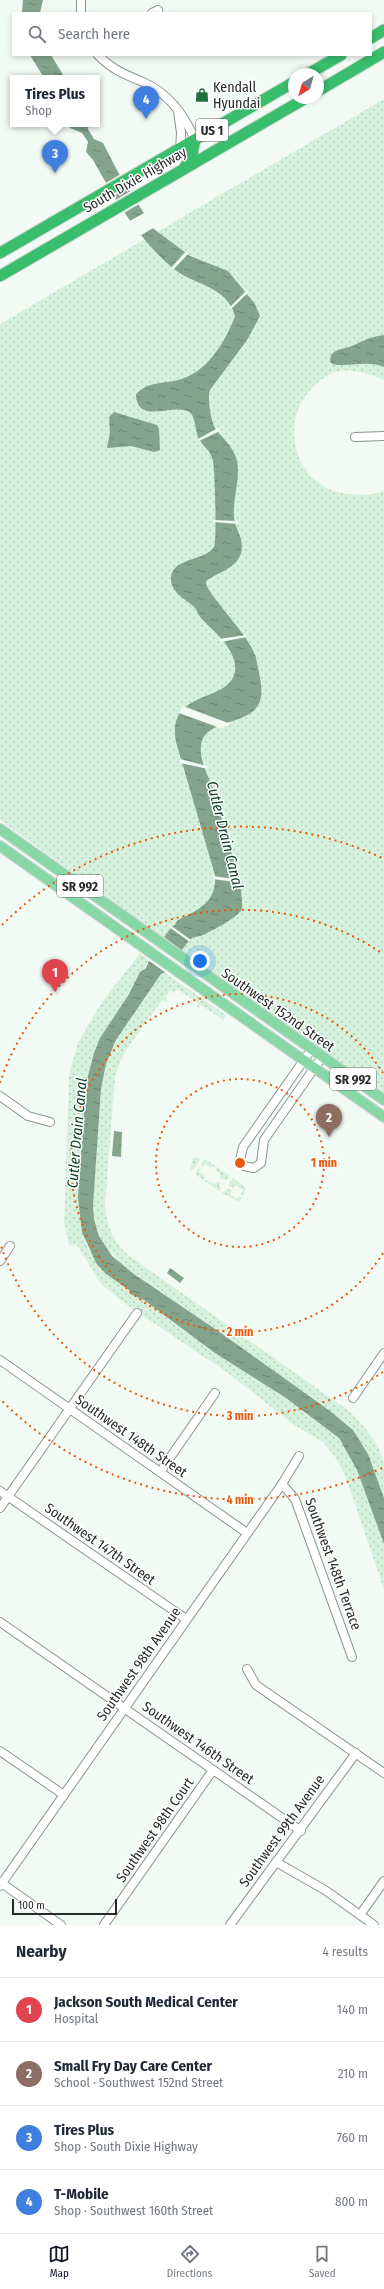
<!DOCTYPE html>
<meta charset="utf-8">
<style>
:root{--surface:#fff;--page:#f2f2f3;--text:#1f2937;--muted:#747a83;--line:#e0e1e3;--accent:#111827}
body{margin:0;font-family:"Fira Sans Condensed",sans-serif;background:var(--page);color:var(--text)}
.compass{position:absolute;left:288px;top:68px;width:36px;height:36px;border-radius:50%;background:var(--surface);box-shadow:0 2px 6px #0003;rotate:217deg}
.scale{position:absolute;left:12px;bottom:10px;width:105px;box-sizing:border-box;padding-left:4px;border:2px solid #282b29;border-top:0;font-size:11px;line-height:14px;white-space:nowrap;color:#282b29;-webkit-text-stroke:3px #fff;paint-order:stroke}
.you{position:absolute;left:200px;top:961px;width:14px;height:14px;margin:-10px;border:3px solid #fff;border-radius:50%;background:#1a73e8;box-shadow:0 0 0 6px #1a73e833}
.badge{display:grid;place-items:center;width:26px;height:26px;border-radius:50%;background:var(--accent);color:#fff;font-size:13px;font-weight:700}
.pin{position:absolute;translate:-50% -33px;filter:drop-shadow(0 1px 2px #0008)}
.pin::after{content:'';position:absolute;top:21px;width:14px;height:12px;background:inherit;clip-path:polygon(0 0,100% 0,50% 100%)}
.popup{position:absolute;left:10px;top:75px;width:90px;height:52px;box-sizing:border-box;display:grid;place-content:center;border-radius:0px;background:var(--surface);filter:drop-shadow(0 1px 3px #0005);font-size:13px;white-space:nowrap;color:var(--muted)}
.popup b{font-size:15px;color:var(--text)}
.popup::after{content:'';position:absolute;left:50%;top:100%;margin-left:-8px;border:8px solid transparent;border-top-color:var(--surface)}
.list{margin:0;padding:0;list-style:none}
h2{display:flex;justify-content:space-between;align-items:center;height:52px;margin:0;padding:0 16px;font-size:17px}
h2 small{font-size:13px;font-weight:400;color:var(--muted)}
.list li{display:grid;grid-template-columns:26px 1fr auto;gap:12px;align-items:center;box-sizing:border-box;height:64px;padding:0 16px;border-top:1px solid var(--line)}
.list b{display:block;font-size:15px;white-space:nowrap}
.list p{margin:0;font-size:13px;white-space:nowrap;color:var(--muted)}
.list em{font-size:13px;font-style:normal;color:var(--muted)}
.icon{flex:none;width:22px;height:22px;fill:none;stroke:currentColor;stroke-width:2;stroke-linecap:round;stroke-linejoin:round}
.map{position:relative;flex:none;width:384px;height:1925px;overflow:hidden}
.search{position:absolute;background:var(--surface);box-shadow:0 2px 6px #0003;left:12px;right:12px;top:12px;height:44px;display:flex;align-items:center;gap:10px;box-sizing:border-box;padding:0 14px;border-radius:0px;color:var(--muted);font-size:15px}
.sheet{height:308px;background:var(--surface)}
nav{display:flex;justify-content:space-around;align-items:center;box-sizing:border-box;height:56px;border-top:1px solid var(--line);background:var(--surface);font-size:11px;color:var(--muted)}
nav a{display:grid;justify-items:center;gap:2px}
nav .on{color:var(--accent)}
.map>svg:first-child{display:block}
.grass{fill:url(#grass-dots)}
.water{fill:url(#water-ripples)}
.pier{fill:#f2faf4}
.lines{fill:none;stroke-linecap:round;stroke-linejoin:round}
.minor-casing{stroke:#8d948f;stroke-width:10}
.major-casing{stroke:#d4d5d4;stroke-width:12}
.highway-casing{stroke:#d4d5d4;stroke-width:13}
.minor{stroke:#fff;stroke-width:8}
.major{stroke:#88d8a7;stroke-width:10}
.highway{stroke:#38be6c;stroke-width:11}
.ring{fill:none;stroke:#e8590c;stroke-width:2;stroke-dasharray:2 4}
.labels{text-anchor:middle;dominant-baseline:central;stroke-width:3;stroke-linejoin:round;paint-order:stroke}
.shield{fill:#fff;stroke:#686b69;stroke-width:1}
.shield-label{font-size:13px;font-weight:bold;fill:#282b29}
.poi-label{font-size:14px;fill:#282b29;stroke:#fff;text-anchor:start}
.street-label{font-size:14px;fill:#282b29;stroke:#fff}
.water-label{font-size:15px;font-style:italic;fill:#0c4321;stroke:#fff}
.centre{fill:#e8590c;stroke:#fff;stroke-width:2}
.ring-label{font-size:12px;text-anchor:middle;font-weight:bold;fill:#e8590c;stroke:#fff;stroke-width:3;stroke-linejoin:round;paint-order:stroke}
</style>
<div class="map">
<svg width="384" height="1925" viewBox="0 0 384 1925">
<defs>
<pattern id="grass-dots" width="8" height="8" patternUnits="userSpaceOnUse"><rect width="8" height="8" fill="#d6f2dd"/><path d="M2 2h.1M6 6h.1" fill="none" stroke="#b8d0be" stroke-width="1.8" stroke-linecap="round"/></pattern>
<pattern id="water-ripples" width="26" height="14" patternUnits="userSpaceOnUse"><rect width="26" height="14" fill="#84a48c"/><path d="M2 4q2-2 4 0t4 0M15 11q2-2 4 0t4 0" fill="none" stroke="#6c8672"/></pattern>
</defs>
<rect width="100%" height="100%" fill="#f2faf4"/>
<g class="grass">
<path d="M384,99V380C369,374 356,369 340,371C331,372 323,378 316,384C276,419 293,488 348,494C359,495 375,496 384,490V1093L230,986L0,820V324Z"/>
<path d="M140,953L149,961L96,1046L86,1083L84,1102L85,1242L96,1263L136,1297L144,1300L215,1353L286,1398L339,1438L357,1470L384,1544V1589L345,1475L336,1458L323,1442L294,1425L228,1373L127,1305L101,1284L77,1245H69L64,1223L69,1076L78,1043L100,1005Z"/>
<path d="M165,973L226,1015L223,1020L201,1005L197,1009L198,1003L177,989L173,993L170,991L165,997L168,1002L162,1000L128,1047L119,1064L115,1077L105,1204C107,1227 113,1243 131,1257L349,1411C363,1425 382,1445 384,1466C384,1476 384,1487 384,1498L365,1448L348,1425L221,1333L121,1264L102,1242L94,1219L93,1206L101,1089L106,1064L116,1041L161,974Z"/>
<path d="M193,1157L201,1159L192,1171L190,1170Z"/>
<path d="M205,1159L230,1176L227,1180L219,1178L221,1175L215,1170L216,1168L213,1166L211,1168L205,1164L203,1167L200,1165Z"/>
<path d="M199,1167L201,1169L199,1172L205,1176L204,1179L215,1184L218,1181L221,1183L219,1186L222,1188L219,1191L195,1174Z"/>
<path d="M233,1178L246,1188L243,1196L241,1194L243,1190L235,1185L233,1188L228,1185Z"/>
<path d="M228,1188L232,1191L230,1194L238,1199L240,1196L242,1198L239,1202L222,1193Z"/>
</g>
<g class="water">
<path d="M23,0H43L40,13H22Z"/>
<path d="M30,55H51L65,78H44Z"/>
<path d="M69,124H89L88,129L94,139L103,143L118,172L154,229L190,256L228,271L255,304L260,316L247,340L210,390C207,397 211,422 215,428C221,437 230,443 235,455C243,473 232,498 234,518C236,532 246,540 240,556C234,569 217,573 206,581C203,591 252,637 256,658C258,670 263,684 261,697C256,728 205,716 201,745C199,760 208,775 213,789C219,807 223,826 229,844C235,866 243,886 242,909C236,919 213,930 203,935C199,937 194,936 191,939C182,946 171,973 161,974L116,1040L106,1064L101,1089L93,1206L94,1219L99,1236L112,1256L134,1274L221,1333L330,1411L353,1430L368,1454L384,1498V1544L357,1470L339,1438L286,1398L215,1353L144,1300L130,1294L129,1290L105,1273L96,1263L82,1232L78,1198L86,1083L94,1053L100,1038L129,994L140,972L146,968L151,956L172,926L175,925C177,919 179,920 184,917C203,908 217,898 215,875L176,742C166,688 230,704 235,671C238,650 213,631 200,617C198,614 197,610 194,607C186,599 172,594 171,580C170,557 204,562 214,547C217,543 215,469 213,461C210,449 204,448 199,439C195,432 196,420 191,413C175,401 137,427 136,394C149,381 162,384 178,380C206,374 226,341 235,316C227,286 194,285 174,269C138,239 116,201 93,160L86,152L88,142L82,133L70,128Z"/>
<path d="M384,335V367C368,359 339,369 331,363C327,349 344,349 352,346C365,340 370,337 384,335Z"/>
<path d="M114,412L157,425L159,429L160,450L154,452L131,446L107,448L110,432L109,417Z"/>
<path d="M114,1131L122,1132L121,1157L112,1156Z"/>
<path d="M170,1268L184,1278L180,1283L167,1273Z"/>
</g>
<g class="pier">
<path d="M121,174L130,186L112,197L104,184Z"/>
<path d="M132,190L141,203L122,214L114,201Z"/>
<path d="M146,212L155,227L138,237L128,222Z"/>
<path d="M186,251L189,253L173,270L171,268Z"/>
<path d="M247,290L249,292L230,310L229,308Z"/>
<path d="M218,428L220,431L199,441L198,439Z"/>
<path d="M213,520L237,521L238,524L213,522Z"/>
<path d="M246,635L247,637L221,642L219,639Z"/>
<path d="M183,706L231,724L220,728L179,713Z"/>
<path d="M180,759L207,766L208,769L180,763Z"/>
<path d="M213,876L242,880V883L213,879Z"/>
<path d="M170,925L191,940L190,942L169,927Z"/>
<path d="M164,937L182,951L166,973L148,960Z"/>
</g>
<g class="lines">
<defs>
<g id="minor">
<path d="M81,13V0"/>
<path d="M152,13L158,10"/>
<path d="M98,55C111,69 126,75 143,82C168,93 185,116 195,140"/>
<path d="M178,111L181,133L180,150"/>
<path d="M355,437L384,436"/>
<path d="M311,1050L243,1147L240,1160L244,1166L254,1168L261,1163L264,1140L322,1057"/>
<path d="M0,1096L28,1116L50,1122"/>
<path d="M0,1261L10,1246"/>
<path d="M0,1360L247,1533"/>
<path d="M353,1398L384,1353"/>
<path d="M160,1472L215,1393"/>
<path d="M282,1484L295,1499L352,1657"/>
<path d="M0,1491L186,1619"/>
<path d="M0,1508L137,1313"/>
<path d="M0,1622L301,1831"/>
<path d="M247,1669L256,1685L384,1773"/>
<path d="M0,1751L64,1795"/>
<path d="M276,1862L325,1890L374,1925"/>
<path d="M0,1882L61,1925"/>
<path d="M0,1886L282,1484L299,1456"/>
<path d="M360,1915L384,1881"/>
<path d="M104,1925L213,1770"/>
<path d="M230,1925L356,1753"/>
</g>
<g id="major">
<path d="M0,829L384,1100"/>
<path d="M0,846L384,1117"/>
</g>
<g id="highway">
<path d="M371,38L384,30"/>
<path d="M308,74L341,55"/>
<path d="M318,91L384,52"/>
<path d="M185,167L192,155L195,140"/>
<path d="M0,253L294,82"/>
<path d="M0,276L306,98"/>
</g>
</defs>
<use href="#minor" class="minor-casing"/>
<use href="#major" class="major-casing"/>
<use href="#highway" class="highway-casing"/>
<use href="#minor" class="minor"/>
<use href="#major" class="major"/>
<use href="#highway" class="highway"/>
</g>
<g class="ring">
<circle cx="240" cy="1163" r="84"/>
<path d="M383 1253A169 169 0 1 1 383 1073"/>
<path d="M383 1372A253 253 0 0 1 0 1243M0 1083A253 253 0 0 1 383 954"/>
<path d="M382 1468A337 337 0 0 1 2 1401M2 925A337 337 0 0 1 382 858"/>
</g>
<defs>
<symbol id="shop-bare" viewBox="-9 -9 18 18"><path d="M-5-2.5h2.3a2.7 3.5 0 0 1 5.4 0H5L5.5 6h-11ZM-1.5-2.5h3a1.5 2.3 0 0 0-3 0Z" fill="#23703f" stroke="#fff" stroke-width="2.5" paint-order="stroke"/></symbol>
</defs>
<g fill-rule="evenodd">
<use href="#shop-bare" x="192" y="85" width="20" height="20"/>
</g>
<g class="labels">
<g class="shield">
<rect x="196" y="119" width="32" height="22" rx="3"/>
<rect x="57" y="875" width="46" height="22" rx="3"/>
<rect x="330" y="1068" width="46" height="22" rx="3"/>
</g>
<g class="shield-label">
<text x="212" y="130">US 1</text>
<text x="80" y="886">SR 992</text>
<text x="353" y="1079">SR 992</text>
</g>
<g class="poi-label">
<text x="213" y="87">Kendall<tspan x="213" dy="16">Hyundai</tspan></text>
</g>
<g class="street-label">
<text transform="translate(135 180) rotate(-30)">South Dixie Highway</text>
<text transform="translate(278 1010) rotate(35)">Southwest 152nd Street</text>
<text transform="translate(131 1436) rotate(35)">Southwest 148th Street</text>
<text transform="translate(100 1544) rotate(35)">Southwest 147th Street</text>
<text transform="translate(333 1564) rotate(70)">Southwest 148th Terrace</text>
<text transform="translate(139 1664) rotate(-55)">Southwest 98th Avenue</text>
<text transform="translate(198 1743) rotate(35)">Southwest 146th Street</text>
<text transform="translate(155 1830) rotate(-55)">Southwest 98th Court</text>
<text transform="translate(282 1831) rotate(-54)">Southwest 99th Avenue</text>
</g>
<g class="water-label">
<text transform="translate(225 835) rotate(76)">Cutler Drain Canal</text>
<text transform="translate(77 1133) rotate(-85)">Cutler Drain Canal</text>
</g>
</g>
<circle cx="240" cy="1163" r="6" class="centre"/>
<g class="ring-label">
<text x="324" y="1167">1 min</text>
<text x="240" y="1336">2 min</text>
<text x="240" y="1420">3 min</text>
<text x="240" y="1504">4 min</text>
</g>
</svg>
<svg class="compass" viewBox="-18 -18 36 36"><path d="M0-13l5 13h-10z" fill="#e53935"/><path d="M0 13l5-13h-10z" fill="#747a83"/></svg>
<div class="scale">100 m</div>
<div class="you"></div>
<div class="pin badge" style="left:55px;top:992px;background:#e0444e">1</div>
<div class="pin badge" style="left:329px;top:1137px;background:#8d6e63">2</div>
<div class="pin badge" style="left:55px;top:173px;background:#3f7fe0">3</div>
<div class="popup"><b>Tires Plus</b>Shop</div>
<div class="pin badge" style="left:146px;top:119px;background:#3f7fe0">4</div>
<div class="search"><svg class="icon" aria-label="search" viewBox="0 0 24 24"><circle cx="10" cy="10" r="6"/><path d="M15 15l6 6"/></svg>Search here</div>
</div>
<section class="sheet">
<h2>Nearby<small>4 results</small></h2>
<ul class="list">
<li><span class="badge" style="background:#e0444e">1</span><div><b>Jackson South Medical Center</b><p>Hospital</p></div><em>140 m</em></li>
<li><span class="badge" style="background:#8d6e63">2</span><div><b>Small Fry Day Care Center</b><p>School · Southwest 152nd Street</p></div><em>210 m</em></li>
<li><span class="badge" style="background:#3f7fe0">3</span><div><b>Tires Plus</b><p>Shop · South Dixie Highway</p></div><em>760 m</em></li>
<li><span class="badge" style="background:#3f7fe0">4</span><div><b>T-Mobile</b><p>Shop · Southwest 160th Street</p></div><em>800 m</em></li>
</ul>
</section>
<nav>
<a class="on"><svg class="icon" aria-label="map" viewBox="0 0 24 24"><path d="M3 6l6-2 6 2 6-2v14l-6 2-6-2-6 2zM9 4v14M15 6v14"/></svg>Map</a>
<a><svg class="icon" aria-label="directions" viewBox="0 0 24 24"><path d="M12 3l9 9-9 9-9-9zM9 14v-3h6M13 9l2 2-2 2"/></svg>Directions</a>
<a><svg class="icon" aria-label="saved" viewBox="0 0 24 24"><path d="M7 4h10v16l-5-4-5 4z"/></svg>Saved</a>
</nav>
